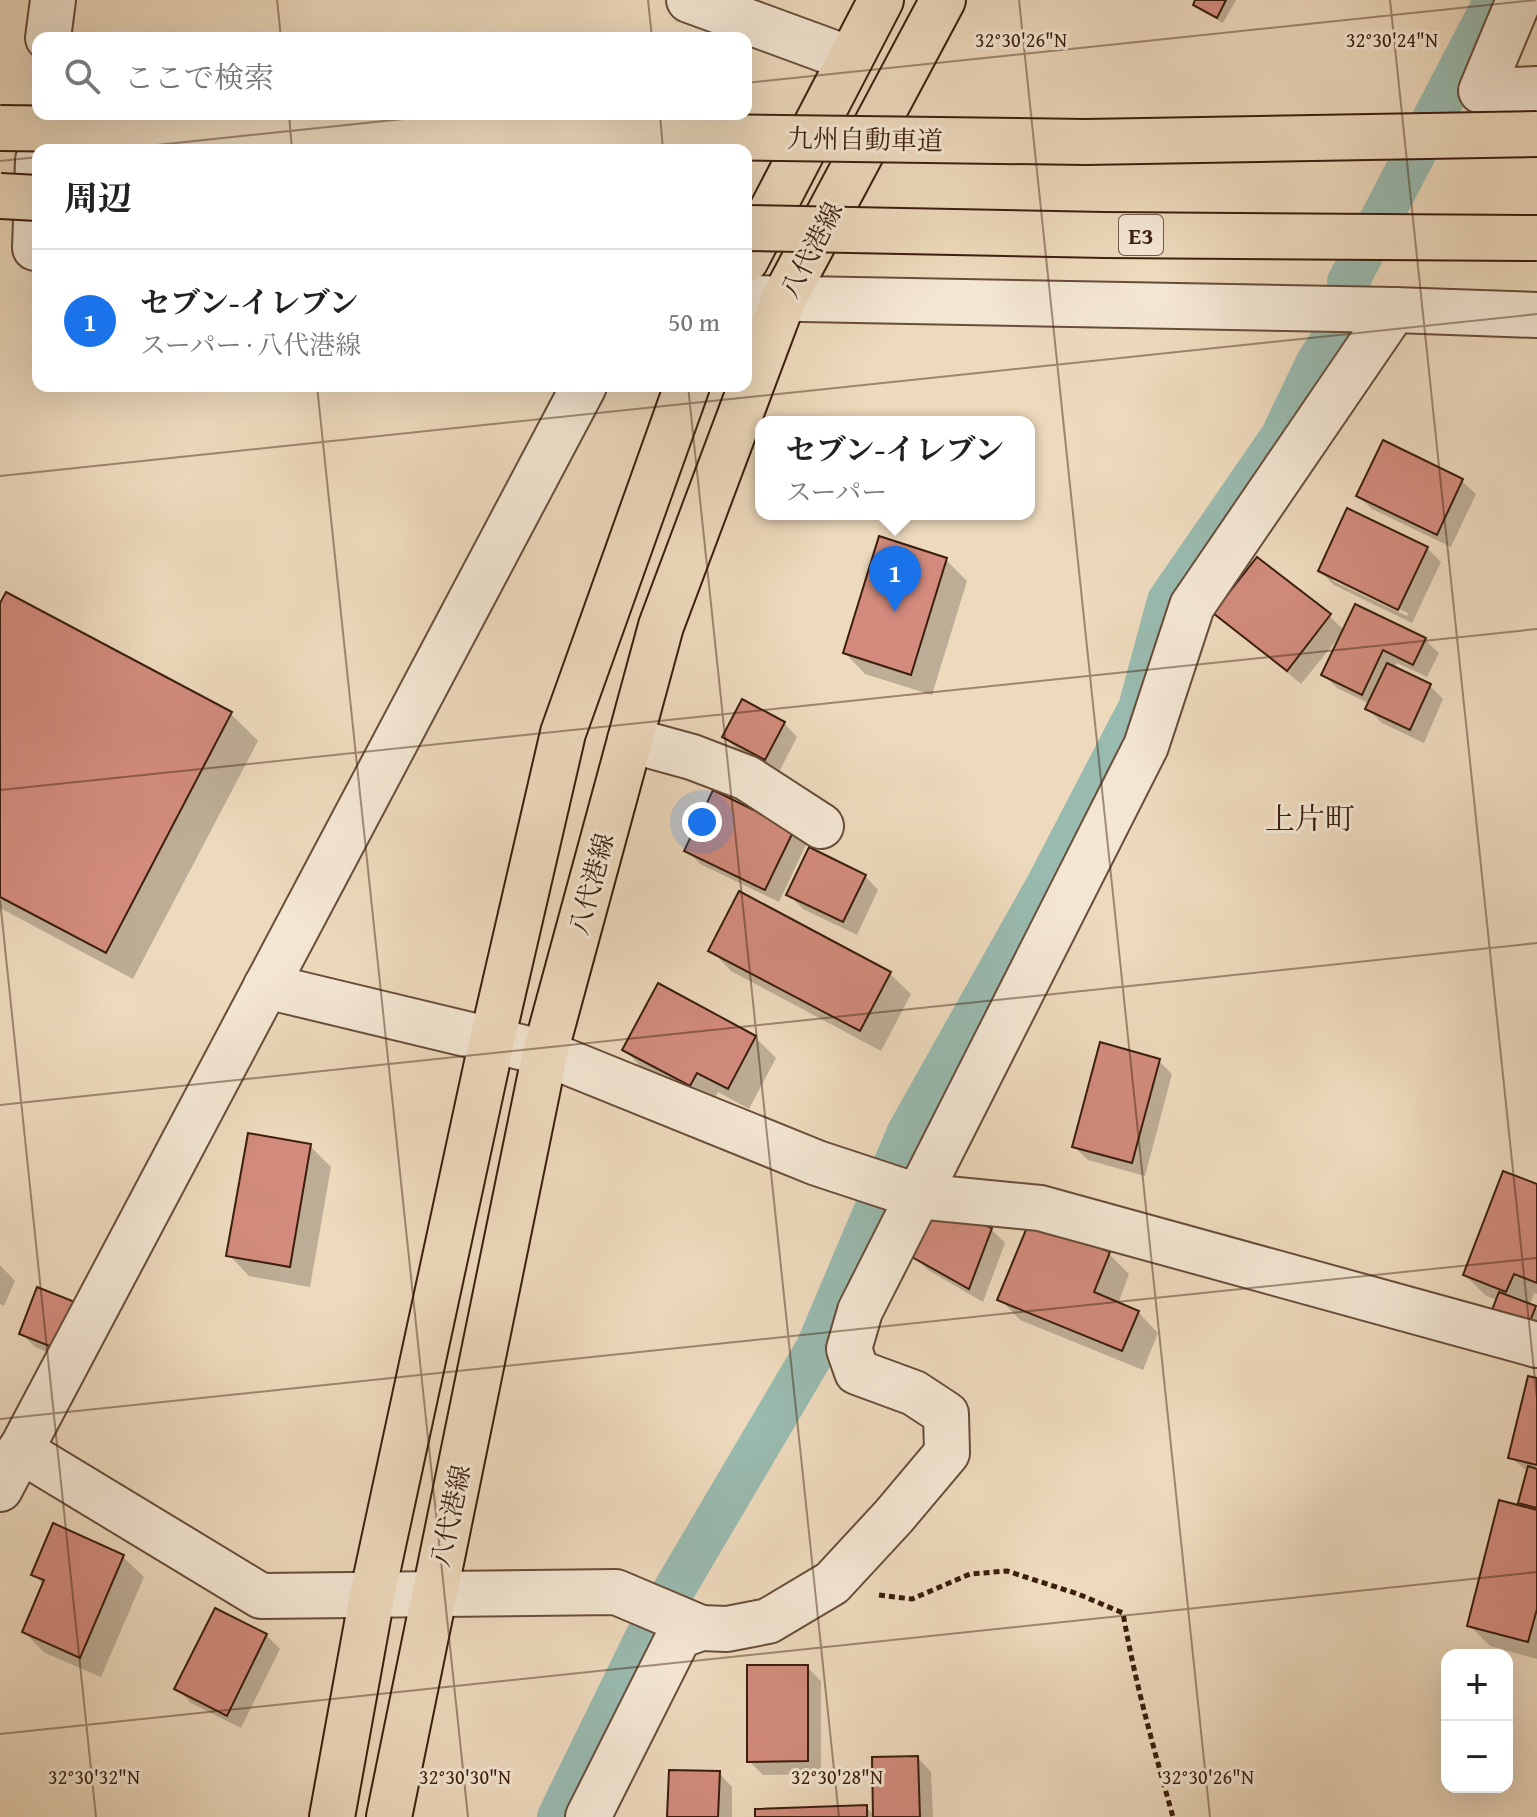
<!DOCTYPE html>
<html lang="ja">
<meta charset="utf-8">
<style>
:root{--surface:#fff;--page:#f6f6f6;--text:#222;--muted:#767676;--line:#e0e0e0;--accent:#1a73e8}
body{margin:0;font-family:"Gentium Book Plus","Noto Serif JP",serif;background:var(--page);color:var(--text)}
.controls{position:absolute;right:24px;bottom:24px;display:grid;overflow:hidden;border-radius:16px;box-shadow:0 8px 32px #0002}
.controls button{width:72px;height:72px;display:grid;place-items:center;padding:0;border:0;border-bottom:2px solid var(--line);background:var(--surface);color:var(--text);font:40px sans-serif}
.you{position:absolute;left:702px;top:822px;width:28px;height:28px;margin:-20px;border:6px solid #fff;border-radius:50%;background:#1a73e8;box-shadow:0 0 0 12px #1a73e833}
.badge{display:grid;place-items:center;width:52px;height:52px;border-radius:50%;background:var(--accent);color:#fff;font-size:26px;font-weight:700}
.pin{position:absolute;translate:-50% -66px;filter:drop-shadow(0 2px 4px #0008)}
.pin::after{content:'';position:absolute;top:42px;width:28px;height:24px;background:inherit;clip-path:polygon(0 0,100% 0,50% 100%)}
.popup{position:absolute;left:755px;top:416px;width:280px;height:104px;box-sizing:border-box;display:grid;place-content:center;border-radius:16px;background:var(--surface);filter:drop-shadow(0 2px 6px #0005);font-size:26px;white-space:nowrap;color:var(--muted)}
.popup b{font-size:30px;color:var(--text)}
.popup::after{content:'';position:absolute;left:50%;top:100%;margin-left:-16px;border:16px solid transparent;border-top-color:var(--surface)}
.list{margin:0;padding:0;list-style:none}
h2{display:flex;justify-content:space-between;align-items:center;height:104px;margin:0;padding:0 32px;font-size:34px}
h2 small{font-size:26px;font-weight:400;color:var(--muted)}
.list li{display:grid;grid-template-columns:52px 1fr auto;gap:24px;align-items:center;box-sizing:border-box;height:144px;padding:0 32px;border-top:2px solid var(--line)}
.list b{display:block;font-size:30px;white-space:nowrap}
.list p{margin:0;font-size:26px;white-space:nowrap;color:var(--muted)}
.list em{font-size:26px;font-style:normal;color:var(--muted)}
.icon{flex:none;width:44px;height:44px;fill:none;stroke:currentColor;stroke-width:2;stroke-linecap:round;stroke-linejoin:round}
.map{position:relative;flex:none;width:1537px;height:1817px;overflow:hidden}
.search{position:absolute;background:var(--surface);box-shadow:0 8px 32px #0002;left:32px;top:32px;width:720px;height:88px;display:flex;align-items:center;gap:20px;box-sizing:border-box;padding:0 28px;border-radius:16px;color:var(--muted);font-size:30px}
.panel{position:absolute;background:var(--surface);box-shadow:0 8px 32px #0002;left:32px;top:144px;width:720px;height:248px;border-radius:16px}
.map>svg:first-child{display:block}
.shadow{fill:#0003;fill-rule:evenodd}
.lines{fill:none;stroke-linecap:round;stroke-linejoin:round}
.canal{stroke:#99baaf;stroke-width:42}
.building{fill:#d28b7c;stroke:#3b1e0d;stroke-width:2}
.minor-casing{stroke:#684d39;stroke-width:48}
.major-casing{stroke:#3b1e0d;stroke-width:48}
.path{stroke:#3b1e0d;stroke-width:5;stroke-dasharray:6 4;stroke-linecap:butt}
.minor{stroke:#f3e6d3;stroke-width:44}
.major{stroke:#edd9bc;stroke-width:44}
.highway-bridge-casing{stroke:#3b1e0d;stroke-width:48;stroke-linecap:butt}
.highway-bridge{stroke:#edd9bc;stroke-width:44}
.ticks{fill:none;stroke:#3b1e0d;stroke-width:2;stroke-opacity:0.45}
.labels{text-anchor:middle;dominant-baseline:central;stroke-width:6;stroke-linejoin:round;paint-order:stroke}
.shield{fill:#f3e6d3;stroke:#725a48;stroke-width:2}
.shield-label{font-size:24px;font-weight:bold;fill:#3b1e0d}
.street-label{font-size:26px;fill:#3b1e0d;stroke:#f3e6d3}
.quarter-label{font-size:30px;fill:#3b1e0d;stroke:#f3e6d3}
.ticks-label{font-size:20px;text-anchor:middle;fill:#3b1e0d;stroke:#f3e6d3;stroke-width:6;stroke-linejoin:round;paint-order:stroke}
</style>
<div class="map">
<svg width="1537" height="1817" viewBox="0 0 1537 1817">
<rect width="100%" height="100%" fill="#edd9bc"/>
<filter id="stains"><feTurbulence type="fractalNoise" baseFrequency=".0025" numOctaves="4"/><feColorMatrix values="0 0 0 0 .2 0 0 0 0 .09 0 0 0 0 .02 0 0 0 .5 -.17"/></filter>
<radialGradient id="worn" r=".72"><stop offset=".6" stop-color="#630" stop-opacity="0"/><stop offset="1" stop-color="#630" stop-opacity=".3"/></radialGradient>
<g class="shadow">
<path d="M1198,0H1236L1223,23L1201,11L1195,5Z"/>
<path d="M1383,443L1462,481L1476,494L1451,547L1372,509L1358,496Z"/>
<path d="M1427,548L1441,562L1412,623L1334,585L1320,571ZM1333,577L1408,613L1407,616L1333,581Z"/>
<path d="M946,560L967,581L932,695L865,674L845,653Z"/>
<path d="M0,607L231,714L258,741L133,979L0,908Z"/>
<path d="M1216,613L1329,616L1344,630L1425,640L1439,653L1427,677L1397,663L1394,669L1430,686L1443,699L1424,743L1382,723L1368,709L1370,704L1337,688L1323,674L1344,631L1301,684Z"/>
<path d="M784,723L797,737L779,772L738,750L724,737Z"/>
<path d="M792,831L806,845L779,902L700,864L687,850Z"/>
<path d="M865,876L878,890L857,935L803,909L789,895Z"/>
<path d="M739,894L890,974L911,994L881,1051L731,971L711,950Z"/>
<path d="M755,1037L776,1058L749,1109L718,1092L711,1105L645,1071L625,1050Z"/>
<path d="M1159,1061L1172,1074L1145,1176L1088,1160L1074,1147Z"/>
<path d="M310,1146L331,1167L310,1287L249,1276L229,1255Z"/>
<path d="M1537,1186V1294L1534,1293L1530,1305L1537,1309V1326L1498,1300L1486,1296L1465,1275Z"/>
<path d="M991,1229L1005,1243L983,1302L928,1270L914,1256Z"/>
<path d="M1109,1254L1129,1274L1118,1304L1138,1312L1158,1333L1143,1370L1020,1320L1000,1299Z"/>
<path d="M0,1265L15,1281L4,1306L0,1304Z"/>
<path d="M38,1290L70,1362L35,1347L21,1333Z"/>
<path d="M1537,1380V1659L1490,1646L1469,1625L1528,1510L1521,1503L1528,1472L1510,1457Z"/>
<path d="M123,1557L144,1577L101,1677L45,1653L24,1632L44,1585L33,1574Z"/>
<path d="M266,1635L280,1649L241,1728L191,1703L177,1689Z"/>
<path d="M807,1667L821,1681V1774L763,1775L749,1761Z"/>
<path d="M918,1758L931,1772L933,1817H757L866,1807L875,1816Z"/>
<path d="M719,1773L732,1787V1817H669Z"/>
</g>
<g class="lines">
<g class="canal">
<path d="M1348,282L1495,0"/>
<path d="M558,1817L645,1639L816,1349L908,1132L1048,883L1139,708L1168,601L1281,437L1316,364L1335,334"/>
</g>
</g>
<g class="building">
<path d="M1195,0H1226L1217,18L1193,5Z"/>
<path d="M1383,440L1463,479L1437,535L1356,496Z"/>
<path d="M1347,508L1428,547L1398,610L1318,571Z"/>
<path d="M879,536L947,558L911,675L843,653Z"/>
<path d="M1257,557L1331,614L1287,671L1213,613Z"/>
<path d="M6,592L232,712L106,953L0,897V603Z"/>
<path d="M1355,604L1426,638L1413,665L1383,650L1362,695L1321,675Z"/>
<path d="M1387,663L1431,684L1410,730L1365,709Z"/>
<path d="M742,699L785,722L765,760L722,737Z"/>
<path d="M713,790L794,830L765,890L684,851Z"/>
<path d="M809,847L866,875L843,922L786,895Z"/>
<path d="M739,891L891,972L860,1031L708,951Z"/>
<path d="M658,983L756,1036L728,1089L697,1073L690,1086L622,1050Z"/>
<path d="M1100,1042L1160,1059L1132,1163L1072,1147Z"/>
<path d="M248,1133L311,1144L290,1267L226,1256Z"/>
<path d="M1503,1171L1537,1184V1283L1514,1274L1506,1292L1463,1275Z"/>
<path d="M939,1207L992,1228L969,1289L912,1257L926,1219Z"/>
<path d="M1030,1220L1110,1252L1094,1292L1139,1311L1122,1351L997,1300Z"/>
<path d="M37,1287L75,1302L57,1349L19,1334Z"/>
<path d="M1499,1292L1536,1306L1527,1329L1490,1315Z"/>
<path d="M1528,1376L1537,1378V1465L1508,1458Z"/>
<path d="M1528,1466L1537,1469V1508L1518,1503Z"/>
<path d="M1499,1500L1537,1510V1609L1528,1642L1467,1626Z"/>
<path d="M53,1523L124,1555L80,1658L22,1632L44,1580L31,1575Z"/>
<path d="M215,1608L267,1634L227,1716L174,1689Z"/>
<path d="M747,1665H808V1761L747,1762Z"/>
<path d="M918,1756L920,1817H873L872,1757Z"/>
<path d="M669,1770L720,1771L718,1817H667Z"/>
<path d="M867,1805V1817H755V1809Z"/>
</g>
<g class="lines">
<defs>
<g id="minor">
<path d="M689,0L850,59"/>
<path d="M1519,0L1481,91L1537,89"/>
<path d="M48,38L53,0"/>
<path d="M35,248L38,160"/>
<path d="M746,298L1394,310L1537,315"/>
<path d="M630,740L692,757L747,778L821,826"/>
<path d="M266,986L545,1053L817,1163L917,1196L1040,1208L1537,1345"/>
<path d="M20,1450L261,1596L616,1592L701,1628"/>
<path d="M0,1489L584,386"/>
<path d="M588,1817L679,1636L701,1628L727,1629L768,1621L832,1583L894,1516L947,1453L946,1414L914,1393L857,1372L849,1349L860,1311L1146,746L1192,606L1394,310"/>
</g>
<g id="major">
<path d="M746,260L881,0"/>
<path d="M332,1817L372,1596L492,1040L563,733L687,386"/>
<path d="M389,1817L545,1053L661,626L784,298L943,0"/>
</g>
</defs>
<use href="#minor" class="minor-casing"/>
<use href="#major" class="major-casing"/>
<path class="path" d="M879,1595L912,1599L970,1574L1007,1571L1078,1594L1123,1613C1135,1683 1154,1749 1173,1817"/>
<use href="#minor" class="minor"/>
<use href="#major" class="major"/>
<defs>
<g id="highway-bridge">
<path d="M0,128L1086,142L1537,134"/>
<path d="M0,196L38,198"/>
<path d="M746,228L1105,235L1537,238"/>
</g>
</defs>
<use href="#highway-bridge" class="highway-bridge-casing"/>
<use href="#highway-bridge" class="highway-bridge"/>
</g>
<path class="ticks" d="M277,0L281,38M648,0L652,38M1019,0L1210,1817M1390,0L1537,1399M746,83L1536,0M289,114L292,150M660,114L663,150M109,150L451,114M0,161L38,157M317,386L468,1817M688,386L839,1817M0,476L1537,314M0,790L1537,629M0,900L96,1817M0,1105L1537,943M0,1419L1537,1258M0,1734L1537,1572"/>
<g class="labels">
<rect class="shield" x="1119" y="215" width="44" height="40" rx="6"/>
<g class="shield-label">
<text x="1141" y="235">E3</text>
</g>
<g class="street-label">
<text transform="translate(865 139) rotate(1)">九州自動車道</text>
<text transform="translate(811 250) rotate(-63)">八代港線</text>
<text transform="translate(591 884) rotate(-75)">八代港線</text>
<text transform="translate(450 1516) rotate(-78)">八代港線</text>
</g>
<g class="quarter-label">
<text x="1310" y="818">上片町</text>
</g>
</g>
<g class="ticks-label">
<text x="1021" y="47">32°30'26"N</text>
<text x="1392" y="47">32°30'24"N</text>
<text x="94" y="1784">32°30'32"N</text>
<text x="465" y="1784">32°30'30"N</text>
<text x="837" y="1784">32°30'28"N</text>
<text x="1208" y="1784">32°30'26"N</text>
</g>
<rect width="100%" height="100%" filter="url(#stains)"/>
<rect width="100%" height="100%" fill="url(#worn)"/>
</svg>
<div class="controls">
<button>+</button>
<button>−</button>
</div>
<div class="you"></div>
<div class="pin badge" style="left:895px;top:612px">1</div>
<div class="popup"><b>セブン-イレブン</b>スーパー</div>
<div class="search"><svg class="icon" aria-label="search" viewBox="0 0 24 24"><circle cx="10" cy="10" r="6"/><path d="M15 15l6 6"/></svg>ここで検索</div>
<section class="panel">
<h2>周辺<small></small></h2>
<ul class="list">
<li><span class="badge">1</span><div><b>セブン-イレブン</b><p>スーパー · 八代港線</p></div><em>50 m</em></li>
</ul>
</section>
</div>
